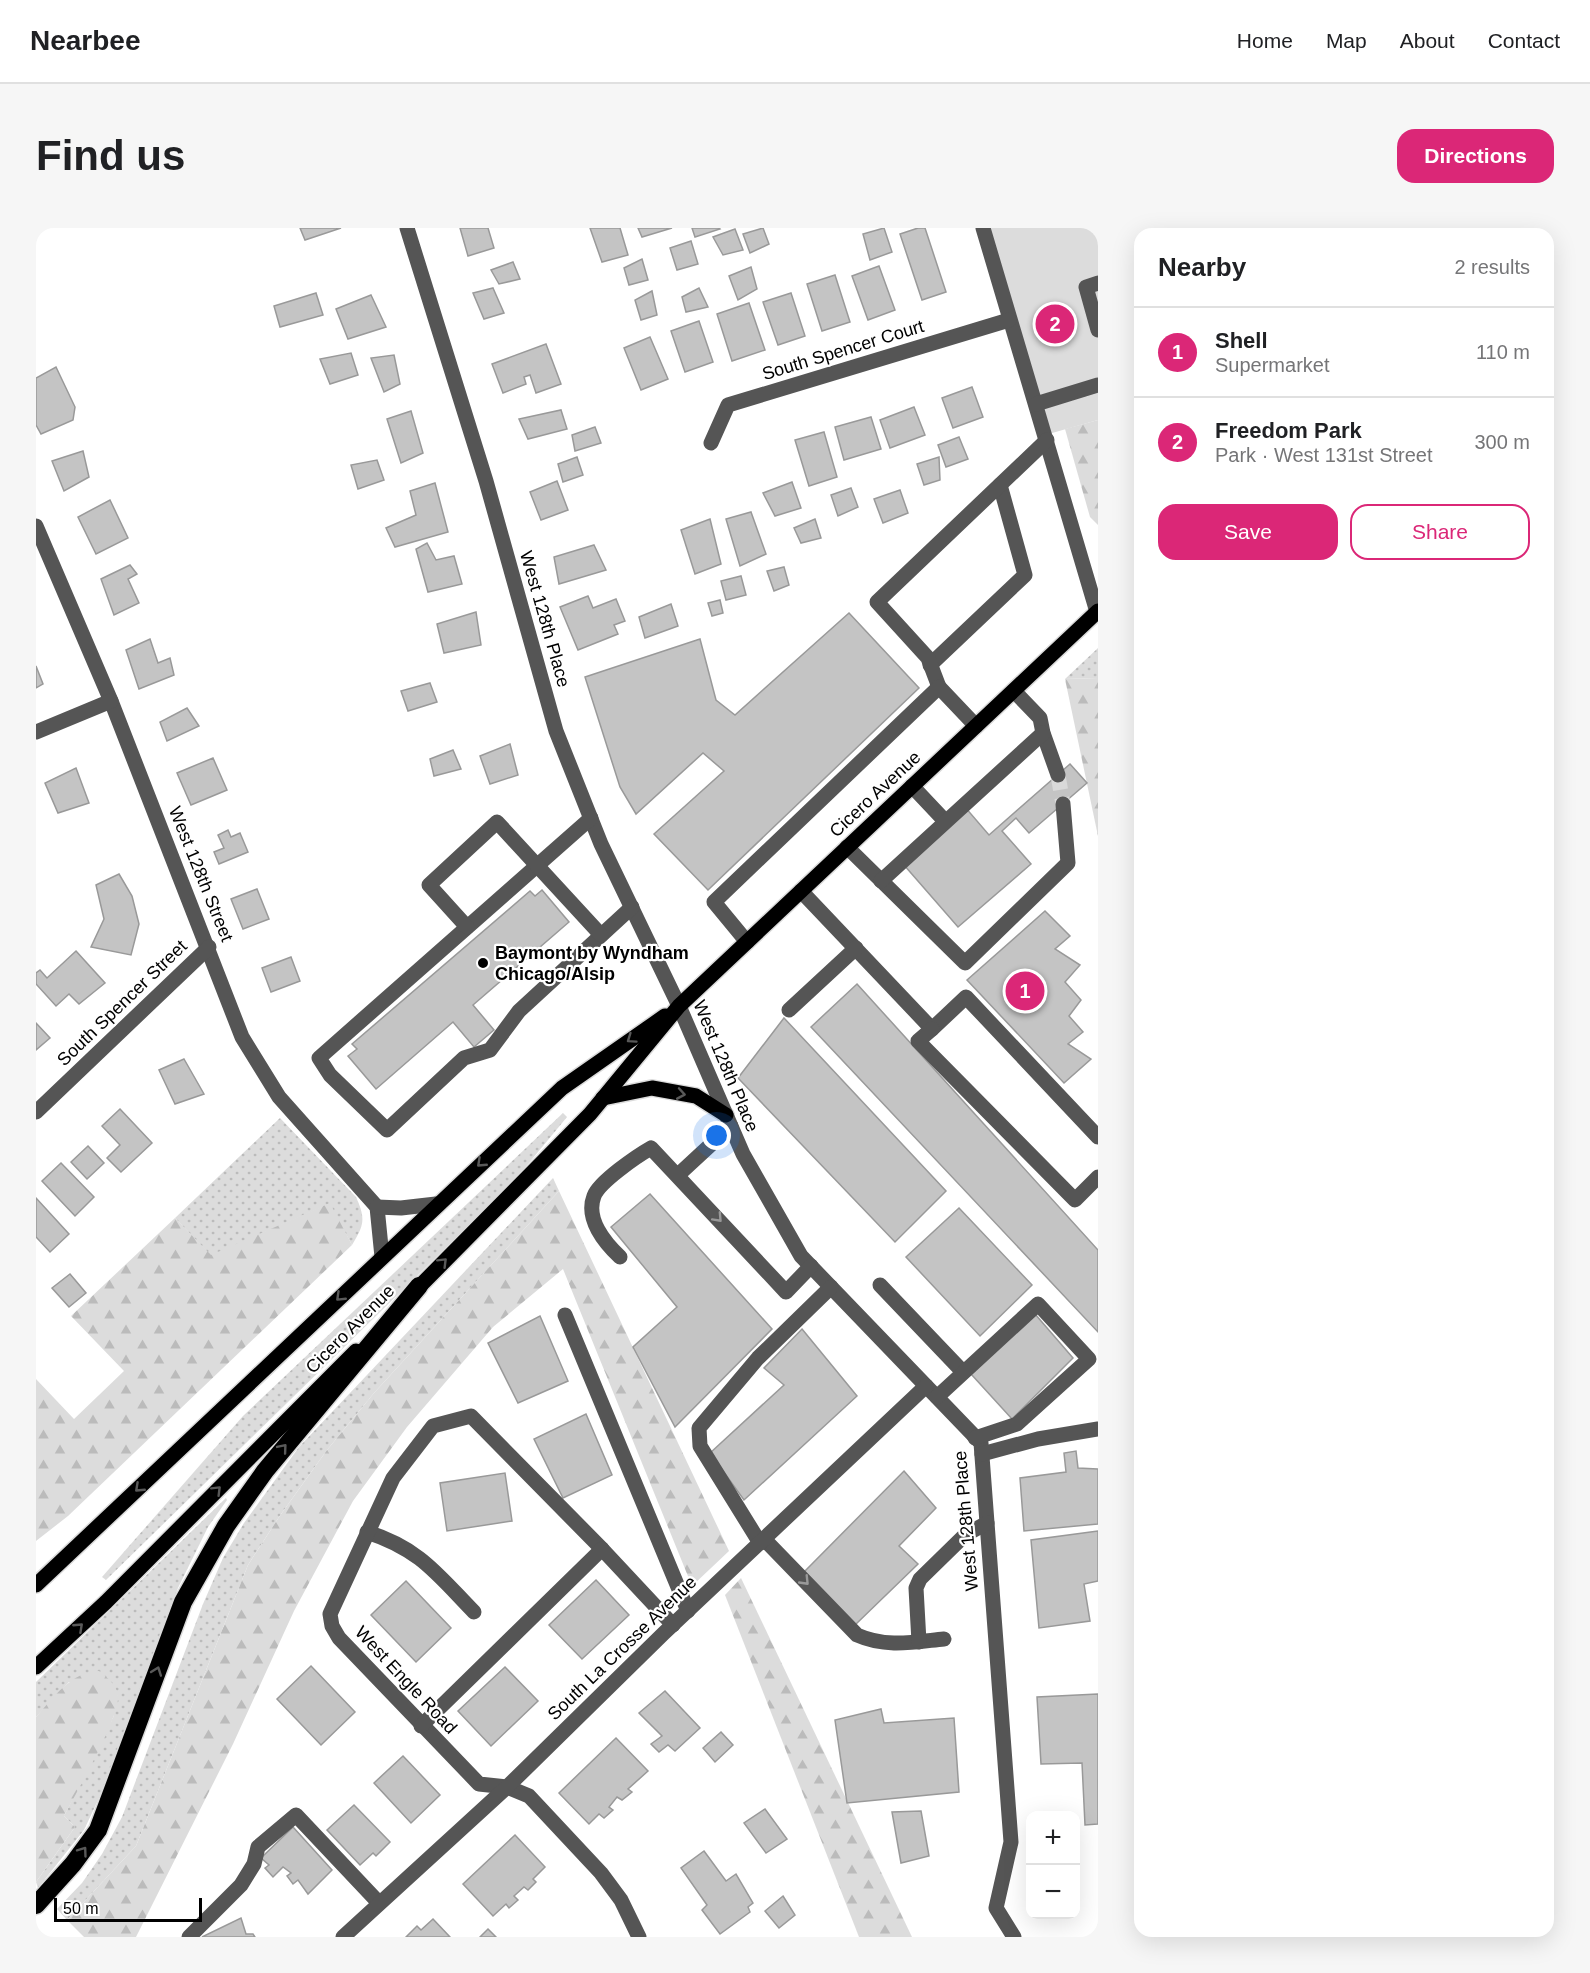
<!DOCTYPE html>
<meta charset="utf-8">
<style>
:root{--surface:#fff;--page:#f6f6f6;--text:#202124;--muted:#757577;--line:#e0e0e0;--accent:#db2777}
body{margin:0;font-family:Arial,sans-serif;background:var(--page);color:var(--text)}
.controls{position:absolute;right:18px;bottom:18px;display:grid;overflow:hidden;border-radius:12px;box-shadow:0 6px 24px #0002}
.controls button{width:54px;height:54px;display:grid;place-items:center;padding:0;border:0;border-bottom:2px solid var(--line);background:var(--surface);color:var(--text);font:30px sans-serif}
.scale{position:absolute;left:18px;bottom:15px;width:148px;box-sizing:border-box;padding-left:6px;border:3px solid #000;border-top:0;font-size:16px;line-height:21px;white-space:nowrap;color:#000;-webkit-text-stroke:4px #fff;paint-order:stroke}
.you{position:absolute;left:681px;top:908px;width:21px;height:21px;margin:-15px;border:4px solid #fff;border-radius:50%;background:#1a73e8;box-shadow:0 0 0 9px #1a73e833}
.badge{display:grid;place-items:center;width:39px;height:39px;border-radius:50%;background:var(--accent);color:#fff;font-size:20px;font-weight:700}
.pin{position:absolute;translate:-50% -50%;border:3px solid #fff;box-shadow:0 2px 6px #0006}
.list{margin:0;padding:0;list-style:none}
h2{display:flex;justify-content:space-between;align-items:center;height:78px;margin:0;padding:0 24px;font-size:26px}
h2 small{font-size:20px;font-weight:400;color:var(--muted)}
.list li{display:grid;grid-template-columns:39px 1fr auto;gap:18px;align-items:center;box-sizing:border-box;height:90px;padding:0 24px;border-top:2px solid var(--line)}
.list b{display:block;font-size:22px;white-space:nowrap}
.list p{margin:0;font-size:20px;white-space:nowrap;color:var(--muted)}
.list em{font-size:20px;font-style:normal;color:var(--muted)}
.actions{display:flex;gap:12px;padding:18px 24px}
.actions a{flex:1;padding:14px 0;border:2px solid var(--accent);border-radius:18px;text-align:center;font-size:21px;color:var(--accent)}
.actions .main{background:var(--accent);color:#fff}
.map{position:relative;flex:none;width:1062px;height:1709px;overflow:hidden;border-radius:18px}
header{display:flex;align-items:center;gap:36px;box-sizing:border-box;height:84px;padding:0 30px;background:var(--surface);border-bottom:2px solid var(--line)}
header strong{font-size:28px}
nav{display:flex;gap:33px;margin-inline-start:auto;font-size:21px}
.intro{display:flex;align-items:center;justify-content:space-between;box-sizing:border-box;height:144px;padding:0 36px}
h1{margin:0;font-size:42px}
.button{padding:15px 27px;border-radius:18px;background:var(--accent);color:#fff;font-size:21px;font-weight:700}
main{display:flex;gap:36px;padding:0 36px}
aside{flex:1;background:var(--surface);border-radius:18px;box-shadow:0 6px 24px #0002}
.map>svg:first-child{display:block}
.grass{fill:url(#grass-dots)}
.forest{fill:url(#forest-firs)}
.park{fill:#dcdcdc}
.building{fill:#c4c4c4;stroke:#999;stroke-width:1.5}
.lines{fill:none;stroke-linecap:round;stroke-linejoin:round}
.minor-tunnel{stroke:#d9d9d9;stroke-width:15;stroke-dasharray:15 8;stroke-linecap:butt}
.major-casing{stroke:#dbdbdb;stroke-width:18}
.highway-casing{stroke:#dbdbdb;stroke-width:21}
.minor{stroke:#555;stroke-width:15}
.major{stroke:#000;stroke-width:15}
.highway{stroke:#000;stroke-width:18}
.oneway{stroke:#595959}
.oneway2{stroke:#999}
.poi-dot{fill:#000;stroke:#fff;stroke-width:2}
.labels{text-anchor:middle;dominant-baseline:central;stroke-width:4.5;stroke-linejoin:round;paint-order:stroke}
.street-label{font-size:18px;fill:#000;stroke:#fff}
.poi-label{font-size:18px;font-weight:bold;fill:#000;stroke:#fff;text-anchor:start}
</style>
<header>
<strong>Nearbee</strong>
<nav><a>Home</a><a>Map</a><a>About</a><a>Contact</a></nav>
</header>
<div class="intro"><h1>Find us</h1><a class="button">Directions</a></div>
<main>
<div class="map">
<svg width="1062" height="1709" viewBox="0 0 1062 1709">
<defs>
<pattern id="grass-dots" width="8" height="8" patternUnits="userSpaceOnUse" patternTransform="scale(1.5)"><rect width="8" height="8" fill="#dcdcdc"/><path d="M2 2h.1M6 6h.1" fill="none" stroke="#bbb" stroke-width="1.8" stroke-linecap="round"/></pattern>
<pattern id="forest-firs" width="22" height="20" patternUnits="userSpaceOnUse" patternTransform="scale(1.5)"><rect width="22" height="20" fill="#dcdcdc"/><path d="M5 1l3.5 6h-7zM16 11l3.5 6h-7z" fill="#bbb"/></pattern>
</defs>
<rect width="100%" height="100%" fill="#fff"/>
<g class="grass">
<path d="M1062,420V450L1029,451Z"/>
<path d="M527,885L531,889L478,953L70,1352L66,1349L207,1188Z"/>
<path d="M244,890L320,969C330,991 328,997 316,1017L293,976L175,1028L139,990Z"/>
<path d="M517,950L523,963L338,1165L291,1222L243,1289L212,1337L100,1618L31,1692L21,1681L46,1655L66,1626L86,1589L167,1376L187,1330L208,1295L263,1219Z"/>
<path d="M190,1270L191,1272L172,1299L142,1360L64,1568L48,1602L2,1660L0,1654L39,1599L28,1588L77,1490L82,1468L33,1454L0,1489V1454Z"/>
</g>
<g class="forest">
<path d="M1062,192V297L1054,289L1029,201Z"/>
<path d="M1062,450V608L1029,451Z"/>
<path d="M523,963L693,1323L656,1358L527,1041L457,1099L371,1199L317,1273L258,1383L197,1516L100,1709H48L31,1692L100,1618L212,1337L243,1289L291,1222L338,1165Z"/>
<path d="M294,975L316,1017L32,1288L0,1313V1151L38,1191L88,1143L35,1088L139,990L175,1027Z"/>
<path d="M705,1350L876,1709H823L689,1367Z"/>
<path d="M63,1443C71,1449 81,1457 82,1468C84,1489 40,1565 28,1588L39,1599L0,1654V1489C18,1469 35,1444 63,1443Z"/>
</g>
<path class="park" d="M949,0H1062V192L1009,207Z"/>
<g class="building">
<path d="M264,0H305L269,12Z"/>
<path d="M424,0H452L458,20L432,28Z"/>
<path d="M554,0H584L592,27L566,34Z"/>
<path d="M602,0H636L606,9Z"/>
<path d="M656,0H683L684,1L659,9Z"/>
<path d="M727,0L733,16L714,25L707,6Z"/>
<path d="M848,0L856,24L834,32L827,6Z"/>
<path d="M882,0H889L910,64L886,72L864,6Z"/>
<path d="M699,1L707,22L687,27L677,9Z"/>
<path d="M655,13L662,36L641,42L634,20Z"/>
<path d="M606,31L612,52L593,57L588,40Z"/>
<path d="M477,34L484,51L463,56L455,42Z"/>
<path d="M843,38L859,82L832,92L816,48Z"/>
<path d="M715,39L721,61L702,72L693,48Z"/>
<path d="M799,47L814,94L786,103L771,56Z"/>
<path d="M457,60L468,85L448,91L437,65Z"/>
<path d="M663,60L672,79L650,84L646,69Z"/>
<path d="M616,63L621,87L605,92L599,72Z"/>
<path d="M280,65L287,87L244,99L238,78Z"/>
<path d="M755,65L769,108L742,117L727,74Z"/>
<path d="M335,67L350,99L312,111L300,81Z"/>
<path d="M713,75L729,122L696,133L681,86Z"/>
<path d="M663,93L677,134L649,144L635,103Z"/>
<path d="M614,109L632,151L605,162L588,120Z"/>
<path d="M510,116L525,156L500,165L494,147L488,149L490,156L467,165L456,136Z"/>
<path d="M315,125L322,147L294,156L284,131Z"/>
<path d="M358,127L364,156L348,164L335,130Z"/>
<path d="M20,139L39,179L37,192L5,206L0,197V150Z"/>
<path d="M936,159L947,189L917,200L906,170Z"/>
<path d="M878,179L889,207L854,220L844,192Z"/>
<path d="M525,182L531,201L492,211L483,191Z"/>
<path d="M375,183L387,225L365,235L351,191Z"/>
<path d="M835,189L845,221L808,232L799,199Z"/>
<path d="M559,199L565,215L539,223L536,207Z"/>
<path d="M788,204L801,249L773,258L759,212Z"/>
<path d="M923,209L932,231L910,239L902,217Z"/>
<path d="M47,223L53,249L28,263L16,233Z"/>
<path d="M541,229L547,247L527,254L522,236Z"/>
<path d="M903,229L904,252L888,257L881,236Z"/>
<path d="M341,232L348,252L322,261L315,237Z"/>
<path d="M521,253L532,282L505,292L494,264Z"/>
<path d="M756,254L765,280L739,288L727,265Z"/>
<path d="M399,255L412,304L359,319L350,300L380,287L374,263Z"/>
<path d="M815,260L822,279L802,288L795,267Z"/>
<path d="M864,262L872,285L847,295L838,271Z"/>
<path d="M74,272L92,310L60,326L42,289Z"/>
<path d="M715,284L730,326L704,338L690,291Z"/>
<path d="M674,291L685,336L659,346L645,302Z"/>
<path d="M779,291L785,310L765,315L758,300Z"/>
<path d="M391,315L400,332L418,328L426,356L392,364L380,321Z"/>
<path d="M558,317L570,342L523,356L518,329Z"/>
<path d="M94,337L101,346L92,351L103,375L78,387L65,351Z"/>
<path d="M748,339L753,357L738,363L731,343Z"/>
<path d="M705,348L710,367L690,372L685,353Z"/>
<path d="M552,368L557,380L580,371L589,393L578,397L582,406L542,422L524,379Z"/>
<path d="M684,372L687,385L676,388L672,375Z"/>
<path d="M635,376L642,398L609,410L603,389Z"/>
<path d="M440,384L445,417L408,425L401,396Z"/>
<path d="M813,385L883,460L672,662L618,606L688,543L667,525L600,586L584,559L549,449L664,411L680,472L699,487Z"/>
<path d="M114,411L122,435L134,430L138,447L103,461L90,422Z"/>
<path d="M0,438L7,456L0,460Z"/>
<path d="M394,455L401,474L372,483L365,463Z"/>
<path d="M151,480L163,498L131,513L124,494Z"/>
<path d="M474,516L482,547L454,556L444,528Z"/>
<path d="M417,522L425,541L398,548L394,531Z"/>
<path d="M177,530L191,562L155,577L141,545Z"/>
<path d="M1034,536L1051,555L993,605L980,590L966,603L995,636L922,699L868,637L929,579L953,607Z"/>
<path d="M40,540L53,575L22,585L9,555Z"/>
<path d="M192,602L195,609L204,605L212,624L183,636L178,624L188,620L182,607Z"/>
<path d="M83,646L96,668L103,696L95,727L55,719L68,691L60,657Z"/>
<path d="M221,661L233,691L207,701L195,671Z"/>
<path d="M506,662L533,694L437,777L458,802L438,819L417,794L340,861L312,828L321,821L316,816L494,663L499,668Z"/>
<path d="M1009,683L1034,708L1019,721L1044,737L1029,754L1045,772L1033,788L1047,804L1032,816L1055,831L1028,855L931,752Z"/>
<path d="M40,723L69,755L43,776L33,766L20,778L0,756V745L4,742L11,750Z"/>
<path d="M255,729L264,753L235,764L226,740Z"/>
<path d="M821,756L1062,1022V1104L775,799Z"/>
<path d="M748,790L910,963L859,1014L702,850Z"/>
<path d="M0,795L14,810L0,822Z"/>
<path d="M148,831L168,866L139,876L123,842Z"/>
<path d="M84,881L116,915L85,944L71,930L84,917L66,898Z"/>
<path d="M52,918L68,935L51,951L35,934Z"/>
<path d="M25,935L58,969L39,988L6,953Z"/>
<path d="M614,966L736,1101L639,1199L597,1119L641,1079L575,999Z"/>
<path d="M0,970L33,1006L14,1024L0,1009Z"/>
<path d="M923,980L996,1057L944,1108L870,1029Z"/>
<path d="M34,1046L50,1065L33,1079L16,1060Z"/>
<path d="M999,1086L1037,1130L976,1191L935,1146Z"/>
<path d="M504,1088L532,1153L482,1175L452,1115Z"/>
<path d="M766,1101L821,1168L708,1272L674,1225L748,1157L728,1140Z"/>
<path d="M550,1186L576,1247L527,1270L498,1211Z"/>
<path d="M1040,1223L1042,1240L1062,1241V1296L988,1303L984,1250L1030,1244L1028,1225Z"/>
<path d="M868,1243L900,1280L863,1318L882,1336L818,1398L768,1344Z"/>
<path d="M469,1245L476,1293L411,1303L404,1255Z"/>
<path d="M1062,1303V1353L1048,1356L1054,1393L1003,1400L995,1312Z"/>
<path d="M560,1352L593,1387L546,1431L513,1397Z"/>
<path d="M370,1353L415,1400L380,1434L335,1387Z"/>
<path d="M275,1438L319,1484L285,1517L241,1471Z"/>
<path d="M469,1439L502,1473L455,1518L422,1483Z"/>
<path d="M629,1463L664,1500L639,1523L632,1517L623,1524L615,1516L626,1508L603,1485Z"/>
<path d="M1062,1466V1596L1049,1597L1046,1535L1005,1536L1001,1469Z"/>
<path d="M845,1481L848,1495L918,1490L923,1564L811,1575L799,1492Z"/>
<path d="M685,1504L697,1517L679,1534L667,1520Z"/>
<path d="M580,1510L612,1543L592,1561L596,1564L586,1572L581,1569L573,1579L577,1582L568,1590L563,1586L553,1596L523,1565Z"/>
<path d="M367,1528L404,1567L375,1595L338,1555Z"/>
<path d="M318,1577L354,1614L340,1628L337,1625L324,1637L291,1602Z"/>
<path d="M729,1581L751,1611L730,1625L708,1595Z"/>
<path d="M885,1583L893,1628L865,1635L856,1584Z"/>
<path d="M257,1599L296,1642L272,1666L262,1652L257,1656L251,1648L255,1645L247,1639L237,1649L229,1640L233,1637L225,1630Z"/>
<path d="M479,1607L509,1639L497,1651L500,1654L492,1662L488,1659L478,1668L482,1672L473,1680L470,1676L457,1688L427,1656Z"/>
<path d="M668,1623L690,1653L700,1646L717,1675L712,1679L714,1684L684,1706L666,1682L671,1677L645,1640Z"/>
<path d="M747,1668L759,1687L743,1700L729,1683Z"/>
<path d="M205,1690L210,1706H217L219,1709H166Z"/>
<path d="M397,1691L414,1709H370L381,1698L385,1702Z"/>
<path d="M452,1701L460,1709H444Z"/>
</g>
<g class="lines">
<path class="minor-tunnel" d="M1022,547L1027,576"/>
<defs>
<g id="major">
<path d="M567,870L616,860L660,868L690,887"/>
<path d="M377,1065L554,886L643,778L1062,383"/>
<path d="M0,1357L526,860L629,788"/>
<path d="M0,1439L70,1374L320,1123"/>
</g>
<path id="highway" d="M0,1677L37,1636L62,1602L147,1374L190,1298L229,1243L383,1058"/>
</defs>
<use href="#major" class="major-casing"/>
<use href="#highway" class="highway-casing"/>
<g class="minor">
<path d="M371,0L450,253L520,503L565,616L643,778L707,926L765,1028L945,1215L975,1614L960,1680L978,1709"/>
<path d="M947,0L1061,384"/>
<path d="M1062,55L1050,59L1062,102"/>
<path d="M1000,176L1062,157"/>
<path d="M675,215L692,177L973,92"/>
<path d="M0,298L75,473L206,809L243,869L341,979L346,1029"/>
<path d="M894,437L989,347L964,257"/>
<path d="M903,459L892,430L841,374L1011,212"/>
<path d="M978,463L1004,490L1007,505L1022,547"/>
<path d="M0,504L75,473"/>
<path d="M876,558L909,593"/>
<path d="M555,590L283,830L294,847L351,902L428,830L454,822L483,783L596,679"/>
<path d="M811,619L929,735L1032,635L1027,576"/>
<path d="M845,653L1007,505"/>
<path d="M765,663L896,801L930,769L1062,909"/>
<path d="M431,699L393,657L461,594L565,707"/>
<path d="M711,714L678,674L903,459L940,498"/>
<path d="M753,782L820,720"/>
<path d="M896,801L882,813L1039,972L1062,949"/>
<path d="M0,884L173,719"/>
<path d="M642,947L695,898"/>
<path d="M341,979L365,980L400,976"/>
<path d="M584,1029C569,1015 549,991 558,968C563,954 601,928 615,920L750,1064L775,1038"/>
<path d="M844,1057L927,1144"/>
<path d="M529,1087L652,1383"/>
<path d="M901,1169L1002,1076L1053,1131L981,1196L939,1210"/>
<path d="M946,1226L1002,1211L1062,1201"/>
<path d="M331,1304C384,1321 401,1346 438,1384"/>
<path d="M728,1311L821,1407C850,1420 878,1414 908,1411"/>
<path d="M724,1315L664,1218L663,1200L722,1130L795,1059"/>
<path d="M566,1321L435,1188L397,1198L357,1250L294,1386L296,1398L303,1410L443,1556L471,1559L493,1568L565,1645L585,1672L603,1709"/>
<path d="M883,1414L880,1360L884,1351L929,1307L951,1295"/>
<path d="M385,1498L566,1321L637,1397"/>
<path d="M153,1709L205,1657L218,1636L222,1619L260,1587L343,1675"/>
<path d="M307,1709L471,1559L628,1405L890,1158"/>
</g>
<use href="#major" class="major"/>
<use href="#highway" class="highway"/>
</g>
<defs><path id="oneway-chevron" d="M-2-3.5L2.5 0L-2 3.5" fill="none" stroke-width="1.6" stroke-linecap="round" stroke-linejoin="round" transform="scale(1.5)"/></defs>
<g class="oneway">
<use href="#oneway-chevron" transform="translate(595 811) rotate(145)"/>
<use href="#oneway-chevron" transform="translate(645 866) rotate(10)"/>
<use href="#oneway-chevron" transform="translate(445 935) rotate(137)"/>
<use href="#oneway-chevron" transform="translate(407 1034) rotate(-45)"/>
<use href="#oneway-chevron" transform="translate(304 1069) rotate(136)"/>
<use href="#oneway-chevron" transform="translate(247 1220) rotate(-50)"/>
<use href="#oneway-chevron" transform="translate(103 1260) rotate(137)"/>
<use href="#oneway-chevron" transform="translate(181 1262) rotate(-45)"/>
<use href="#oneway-chevron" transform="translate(43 1399) rotate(-43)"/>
<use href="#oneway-chevron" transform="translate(121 1443) rotate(-70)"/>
<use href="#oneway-chevron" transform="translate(47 1623) rotate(-54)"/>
</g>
<g class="oneway2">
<use href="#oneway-chevron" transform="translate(682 990) rotate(47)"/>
<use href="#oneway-chevron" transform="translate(769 1353) rotate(46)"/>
</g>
<circle class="poi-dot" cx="447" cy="735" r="6"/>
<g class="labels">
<g class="street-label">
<text transform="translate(807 122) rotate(-17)">South Spencer Court</text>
<text transform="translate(509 391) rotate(74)">West 128th Place</text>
<text transform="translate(839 566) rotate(-43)">Cicero Avenue</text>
<text transform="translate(165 646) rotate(68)">West 128th Street</text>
<text transform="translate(86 775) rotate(-44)">South Spencer Street</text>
<text transform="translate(690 838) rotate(67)">West 128th Place</text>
<text transform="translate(314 1101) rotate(-45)">Cicero Avenue</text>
<text transform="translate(930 1293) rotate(-95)">West 128th Place</text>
<text transform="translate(586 1420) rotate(-44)">South La Crosse Avenue</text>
<text transform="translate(370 1452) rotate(47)">West Engle Road</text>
</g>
<g class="poi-label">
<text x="459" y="725">Baymont by Wyndham<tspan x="459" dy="21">Chicago/Alsip</tspan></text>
</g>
</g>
</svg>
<div class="controls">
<button>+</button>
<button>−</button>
</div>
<div class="scale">50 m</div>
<div class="you"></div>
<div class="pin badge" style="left:989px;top:763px">1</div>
<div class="pin badge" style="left:1019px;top:96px">2</div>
</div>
<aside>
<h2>Nearby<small>2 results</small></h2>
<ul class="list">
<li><span class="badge">1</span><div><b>Shell</b><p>Supermarket</p></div><em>110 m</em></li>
<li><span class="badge">2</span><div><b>Freedom Park</b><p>Park · West 131st Street</p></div><em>300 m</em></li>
</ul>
<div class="actions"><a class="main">Save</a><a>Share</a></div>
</aside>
</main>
